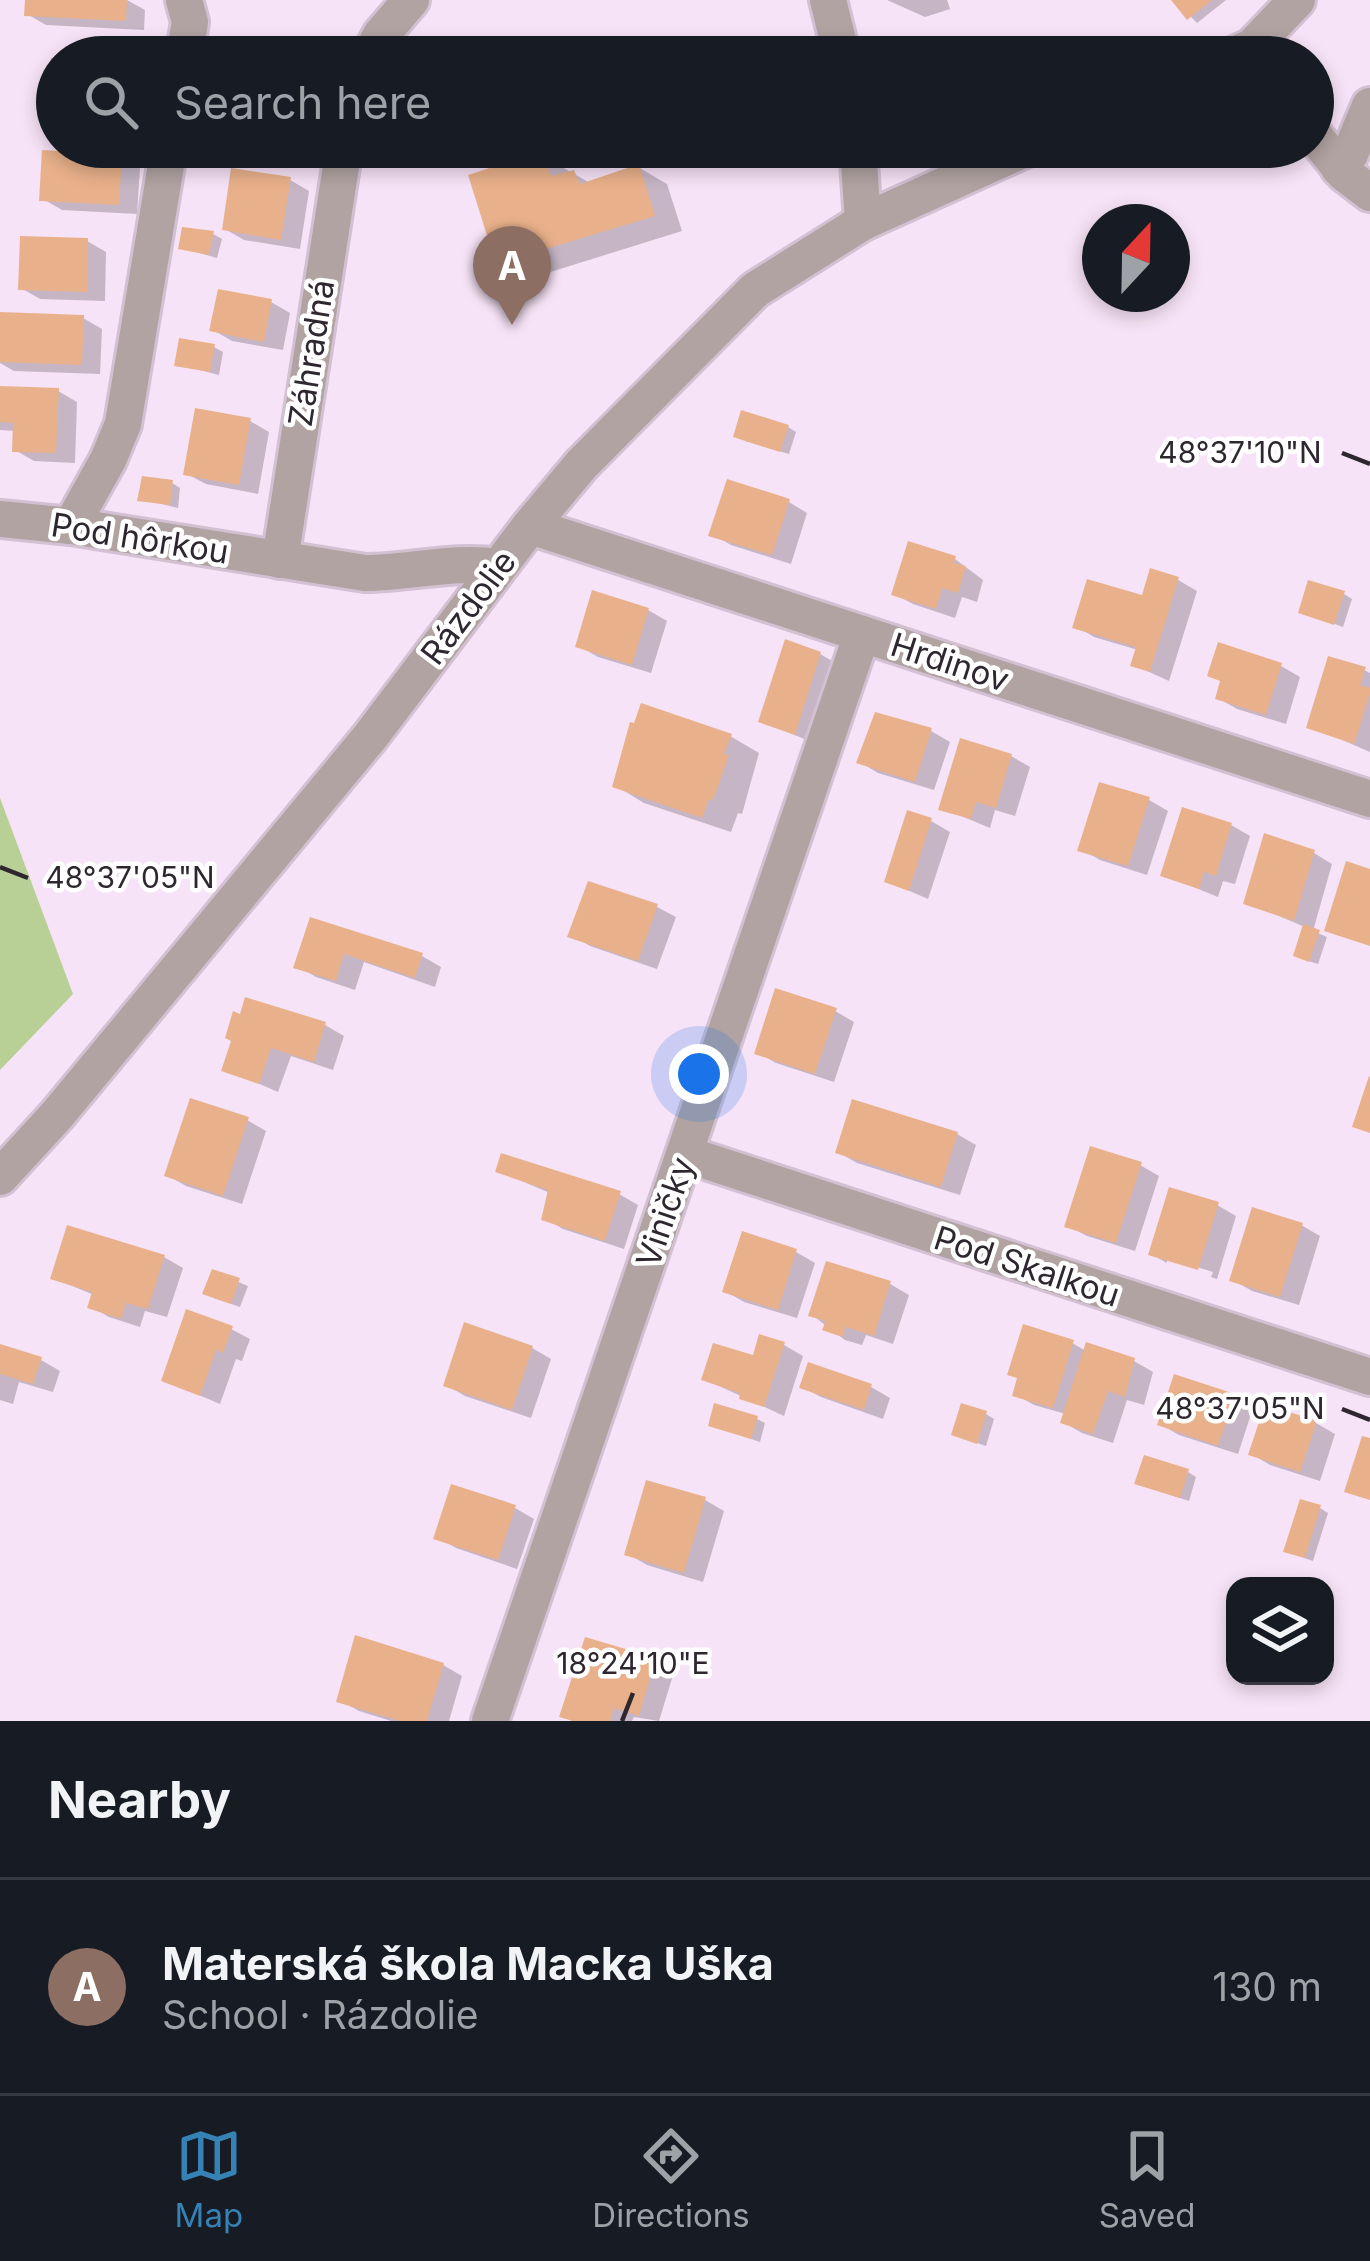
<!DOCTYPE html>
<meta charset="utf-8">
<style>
:root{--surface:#171b24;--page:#242831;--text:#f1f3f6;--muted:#9ea1a6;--line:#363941;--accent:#3682b5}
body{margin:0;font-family:Inter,sans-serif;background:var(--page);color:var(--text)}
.controls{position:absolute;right:36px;bottom:36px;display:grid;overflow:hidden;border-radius:24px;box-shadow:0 6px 18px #0003}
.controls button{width:108px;height:108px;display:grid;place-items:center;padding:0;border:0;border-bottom:3px solid var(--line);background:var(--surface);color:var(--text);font:60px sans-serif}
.compass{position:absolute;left:1082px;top:204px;width:108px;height:108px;border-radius:50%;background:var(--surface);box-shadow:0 6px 18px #0003;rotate:22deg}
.you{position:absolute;left:699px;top:1074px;width:42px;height:42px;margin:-30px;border:9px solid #fff;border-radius:50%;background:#1a73e8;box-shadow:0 0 0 18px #1a73e833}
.badge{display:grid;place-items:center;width:78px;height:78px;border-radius:50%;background:var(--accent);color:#fff;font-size:39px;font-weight:700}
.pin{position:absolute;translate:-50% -99px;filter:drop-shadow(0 3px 6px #0008)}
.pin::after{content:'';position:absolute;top:63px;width:42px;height:36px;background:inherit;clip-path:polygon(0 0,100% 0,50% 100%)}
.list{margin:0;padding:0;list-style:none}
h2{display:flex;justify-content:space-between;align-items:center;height:156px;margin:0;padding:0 48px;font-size:51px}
h2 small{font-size:39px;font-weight:400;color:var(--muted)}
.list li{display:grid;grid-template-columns:78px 1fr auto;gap:36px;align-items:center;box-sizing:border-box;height:216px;padding:0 48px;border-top:3px solid var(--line)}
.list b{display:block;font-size:45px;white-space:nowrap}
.list p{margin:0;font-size:39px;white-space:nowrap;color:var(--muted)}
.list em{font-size:39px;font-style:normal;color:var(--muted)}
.icon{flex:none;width:66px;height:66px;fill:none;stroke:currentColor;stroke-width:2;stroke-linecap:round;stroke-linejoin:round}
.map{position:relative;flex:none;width:1370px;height:1721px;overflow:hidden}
.search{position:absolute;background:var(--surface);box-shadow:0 6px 18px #0003;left:36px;right:36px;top:36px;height:132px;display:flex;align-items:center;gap:30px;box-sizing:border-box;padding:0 42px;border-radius:66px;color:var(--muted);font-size:45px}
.sheet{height:372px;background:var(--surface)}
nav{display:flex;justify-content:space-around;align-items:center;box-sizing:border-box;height:168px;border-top:3px solid var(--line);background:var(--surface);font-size:33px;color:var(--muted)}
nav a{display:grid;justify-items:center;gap:6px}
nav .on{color:var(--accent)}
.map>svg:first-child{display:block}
.green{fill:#b8cf95}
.shadow{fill:#0003}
.building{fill:#e9b18b}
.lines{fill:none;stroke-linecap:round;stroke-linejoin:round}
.minor-casing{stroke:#d3c1d3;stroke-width:42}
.minor{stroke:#b1a3a2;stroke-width:36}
.ticks{fill:none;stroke:#2e272f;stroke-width:4.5}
.labels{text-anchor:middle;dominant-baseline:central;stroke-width:9;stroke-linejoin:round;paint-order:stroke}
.street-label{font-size:33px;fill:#2e272f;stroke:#fff}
.ticks-label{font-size:30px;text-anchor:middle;fill:#2e272f;stroke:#fff;stroke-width:9;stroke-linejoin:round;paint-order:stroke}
</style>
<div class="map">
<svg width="1370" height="1721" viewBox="0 0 1370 1721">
<rect width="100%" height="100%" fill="#f7e3f7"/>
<path class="green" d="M0,798L73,994L0,1070Z"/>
<g class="shadow">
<path d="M28,0H127L145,10L144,30L46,25L27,14Z"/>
<path d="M887,0H947L950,9L925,17Z"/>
<path d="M1175,0H1226L1197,23Z"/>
<path d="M955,40L974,51L976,57H902Z"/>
<path d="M131,43L150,57H95Z"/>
<path d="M541,155L590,183L638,167L667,184L682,231L528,279L499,262Z"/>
<path d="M121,157L140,168L137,214L62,210L43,199Z"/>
<path d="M290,180L309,191L300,249L244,240L225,229Z"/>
<path d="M213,234L222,239L217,258L182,248Z"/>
<path d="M87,241L106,252L105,301L40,299L21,288Z"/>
<path d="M271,302L290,313L283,350L232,341L213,330Z"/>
<path d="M0,315L83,318L102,329L100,374L14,371L0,363Z"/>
<path d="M214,347L223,352L219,375L177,364Z"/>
<path d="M0,389L58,391L77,402L75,463L34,461L15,450V431L0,430Z"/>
<path d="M250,421L269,432L258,494L206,484L187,474Z"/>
<path d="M788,427L796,432L789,454L745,441Z"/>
<path d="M172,483L180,488L178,508L141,499Z"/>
<path d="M789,502L807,513L791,564L731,545L712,534Z"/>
<path d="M955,559L983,580L977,602L962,597L955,618L913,604L894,594Z"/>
<path d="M1178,580L1197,591L1169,681L1134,665L1138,650L1094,637L1076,626L1144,599Z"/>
<path d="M1344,594L1352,599L1343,627L1301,612Z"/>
<path d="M648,610L667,621L651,673L598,657L579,646Z"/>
<path d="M820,654L839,665L814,743L761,721Z"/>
<path d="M1281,666L1300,677L1286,724L1237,709L1218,698Z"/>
<path d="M1364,670L1370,673V752L1310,726Z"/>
<path d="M931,731L950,742L934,790L878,773L860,762Z"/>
<path d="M730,736L759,753L742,814L738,813L731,832L644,803L616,786Z"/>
<path d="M1011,756L1030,767L1015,816L995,810L990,828L942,808Z"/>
<path d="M1149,800L1168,811L1147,875L1100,860L1081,849Z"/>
<path d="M931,821L950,832L928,899L887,881Z"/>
<path d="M1231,825L1250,836L1235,884L1223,881L1218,897L1164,875Z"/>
<path d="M1314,853L1332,864L1313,931L1327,937L1318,964L1305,960V927L1246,902Z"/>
<path d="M657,907L676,917L657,969L590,946L571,935Z"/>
<path d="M312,921L422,956L441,967L435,987L364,962L355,990L316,977L297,966Z"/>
<path d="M247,1001L325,1025L344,1036L333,1070L291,1056L278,1092L225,1069Z"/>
<path d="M835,1011L854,1022L834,1082L776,1063L757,1052Z"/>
<path d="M247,1120L266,1131L242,1204L186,1186L167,1175Z"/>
<path d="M957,1134L976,1145L960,1195L857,1163L838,1152Z"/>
<path d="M1140,1165L1159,1176L1135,1251L1087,1236L1068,1226Z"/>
<path d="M498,1171L619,1194L638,1205L624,1249L563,1229L544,1218L550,1193Z"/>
<path d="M1217,1205L1236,1216L1217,1279L1211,1277L1213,1272L1167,1258V1263L1151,1254Z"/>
<path d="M1301,1225L1320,1236L1299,1305L1252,1291L1233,1280Z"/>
<path d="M796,1252L815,1263L797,1318L744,1302L725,1291Z"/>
<path d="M164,1257L183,1268L167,1317L145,1311L140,1327L109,1317L90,1306L94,1295L53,1278Z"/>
<path d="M214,1272L248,1286L240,1307L214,1298Z"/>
<path d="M890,1284L909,1295L893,1344L866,1335L862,1345L845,1340L812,1315Z"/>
<path d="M231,1329L250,1339L242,1361L236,1359L220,1404L164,1380Z"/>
<path d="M1072,1343L1086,1351L1134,1361L1153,1372L1144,1405L1127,1400L1113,1443L1082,1433L1063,1422L1066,1414L1034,1405L1015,1394L1020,1379Z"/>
<path d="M784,1345L803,1356L784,1416L704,1379Z"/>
<path d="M0,1347L41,1360L60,1371L53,1392L19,1382L13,1404L0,1400Z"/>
<path d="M532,1348L551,1359L531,1418L465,1396L446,1385Z"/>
<path d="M1176,1378L1234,1397L1253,1408L1238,1454L1179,1435L1160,1424Z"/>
<path d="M802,1387H871L890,1398L883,1419L821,1397Z"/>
<path d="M986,1414L994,1419L986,1446L963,1438Z"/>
<path d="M757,1419L765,1423L760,1442L711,1425Z"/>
<path d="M1316,1423L1335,1434L1320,1481L1270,1465L1252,1454Z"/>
<path d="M1188,1472L1196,1477L1189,1501L1146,1487Z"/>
<path d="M705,1500L724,1511L703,1582L647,1565L628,1554Z"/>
<path d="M515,1508L534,1519L517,1569L456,1548L437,1537Z"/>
<path d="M1320,1508L1328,1513L1313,1561L1295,1555Z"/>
<path d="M587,1641L655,1661L674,1672L659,1721L634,1717L632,1721H572L563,1715Z"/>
<path d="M443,1665L462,1676L449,1721H391L359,1711L340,1700Z"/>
</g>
<g class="building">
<path d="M25,0H127L126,21L24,16Z"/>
<path d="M1171,0H1212L1187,20Z"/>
<path d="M955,36L961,57H896L895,56Z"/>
<path d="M93,38L132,40L131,57H92Z"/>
<path d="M51,58L57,59V109H49Z"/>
<path d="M42,150L122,154L119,205L39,201Z"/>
<path d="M541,151L551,176L574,170L580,184L639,164L655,216L496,264L468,175Z"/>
<path d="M231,168L291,177L281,240L222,230Z"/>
<path d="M182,227L214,231L209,255L178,249Z"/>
<path d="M20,236L88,238L87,292L18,290Z"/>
<path d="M218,289L272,299L264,342L209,331Z"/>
<path d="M0,312L84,315L82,365L0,362Z"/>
<path d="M179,338L215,344L210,372L174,366Z"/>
<path d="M0,386L59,388L56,453L12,452L13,423L0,422Z"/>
<path d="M195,408L251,418L239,485L183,475Z"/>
<path d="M741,410L789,425L780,452L733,437Z"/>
<path d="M142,476L173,480L170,505L137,501Z"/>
<path d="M727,479L790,499L772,555L708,536Z"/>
<path d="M908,541L956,556L954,563L966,566L958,593L942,588L936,609L891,595Z"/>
<path d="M1150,568L1179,577L1150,672L1130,666L1136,647L1072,628L1087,579L1142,595Z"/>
<path d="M1308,580L1345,591L1334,625L1298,613Z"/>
<path d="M592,590L649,608L632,665L575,647Z"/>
<path d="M785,639L821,652L795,735L758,722Z"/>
<path d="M1218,642L1282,663L1266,715L1215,699L1220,681L1207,676Z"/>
<path d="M1328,656L1366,667L1360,685L1370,688V693L1354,744L1306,728Z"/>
<path d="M641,703L732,734L724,754L729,755L713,800L709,799L702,818L612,787L630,722L634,723Z"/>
<path d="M875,712L932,728L915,782L856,763Z"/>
<path d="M960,738L1012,754L996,808L976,802L971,819L938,810Z"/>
<path d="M1099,782L1150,797L1128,866L1077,851Z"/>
<path d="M1182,807L1232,823L1216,876L1204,872L1199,889L1160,876Z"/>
<path d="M907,810L932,818L909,891L884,882Z"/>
<path d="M1264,833L1315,850L1294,921L1243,904Z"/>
<path d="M1346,861L1370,869V946L1324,931Z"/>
<path d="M588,881L658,904L638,961L567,937Z"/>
<path d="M310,917L423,953L415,978L344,954L336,981L293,968Z"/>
<path d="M1303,924L1320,930L1309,962L1293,956Z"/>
<path d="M775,988L837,1008L815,1074L754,1054Z"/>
<path d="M245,997L326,1022L314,1062L271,1048L259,1084L221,1071L231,1041L225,1038L233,1011L240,1014Z"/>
<path d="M1369,1076L1370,1077V1133L1352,1127Z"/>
<path d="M190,1098L249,1117L223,1196L164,1176Z"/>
<path d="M852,1099L958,1132L941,1187L835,1153Z"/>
<path d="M1090,1146L1142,1162L1116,1243L1064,1227Z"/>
<path d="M501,1153L621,1191L605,1241L541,1220L548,1190L495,1172Z"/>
<path d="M1169,1187L1219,1202L1198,1270L1148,1255Z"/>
<path d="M1252,1207L1303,1223L1280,1297L1229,1281Z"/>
<path d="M67,1225L165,1255L148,1309L126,1303L121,1319L87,1308L92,1292L50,1279Z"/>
<path d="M742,1231L797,1249L778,1310L722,1292Z"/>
<path d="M826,1261L891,1281L874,1336L846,1327L842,1337L822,1330L826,1321L808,1316Z"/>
<path d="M212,1269L240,1278L231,1304L202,1294Z"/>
<path d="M186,1309L233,1326L223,1353L216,1350L200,1396L161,1381Z"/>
<path d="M464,1322L533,1346L512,1410L443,1386Z"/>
<path d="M1023,1324L1074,1340L1053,1408L1012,1396L1017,1378L1007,1375Z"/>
<path d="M759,1334L785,1342L764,1407L739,1399L740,1393L701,1380L713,1343L753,1355Z"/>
<path d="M1086,1342L1135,1358L1125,1397L1108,1391L1093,1434L1060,1423Z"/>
<path d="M0,1344L42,1357L33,1384L0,1374Z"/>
<path d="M808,1362L872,1384L864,1410L799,1388Z"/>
<path d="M1174,1374L1235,1394L1218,1446L1157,1425Z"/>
<path d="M714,1403L758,1416L751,1439L708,1426Z"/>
<path d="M961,1403L987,1411L977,1444L951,1435Z"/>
<path d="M1265,1404L1317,1421L1300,1472L1248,1455Z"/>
<path d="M1362,1436L1370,1438V1500L1344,1492Z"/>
<path d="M1144,1455L1189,1469L1180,1498L1134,1484Z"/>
<path d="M646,1480L706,1497L684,1573L624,1555Z"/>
<path d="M451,1484L516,1505L498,1560L433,1539Z"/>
<path d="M1300,1499L1321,1505L1305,1558L1283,1552Z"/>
<path d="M355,1635L444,1663L427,1721H400L336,1702Z"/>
<path d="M585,1637L656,1658L639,1716L614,1708L610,1721H573L559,1717Z"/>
</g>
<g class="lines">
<defs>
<g id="minor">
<path d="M184,0L190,22L184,57"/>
<path d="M828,0L842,57"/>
<path d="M369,57L381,35L411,0"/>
<path d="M1230,57L1252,47L1297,0"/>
<path d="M1313,134L1344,173L1370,193"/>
<path d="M858,147L863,222"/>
<path d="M1339,168L1350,154L1370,106"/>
<path d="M0,519L71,526L365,573C410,573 454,560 498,567"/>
<path d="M71,526L108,460L123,424L169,147"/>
<path d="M530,526L1370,799"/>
<path d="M280,560L344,147"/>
<path d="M685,1154L1370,1377"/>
<path d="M0,1177L57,1115L370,737L530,526L582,464L755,290L863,222L1029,147"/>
<path d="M490,1721L862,634"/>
</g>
</defs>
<use href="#minor" class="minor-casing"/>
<use href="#minor" class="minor"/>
</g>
<path class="ticks" d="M1342,453L1370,464M0,867L28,878M1342,1409L1370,1420M622,1721L633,1693"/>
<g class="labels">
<g class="street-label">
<text transform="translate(311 353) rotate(-81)">Záhradná</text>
<text transform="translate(140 538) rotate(9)">Pod hôrkou</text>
<text transform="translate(468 607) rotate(-53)">Rázdolie</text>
<text transform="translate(950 662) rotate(18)">Hrdinov</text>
<text transform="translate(665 1212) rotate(-71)">Viničky</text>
<text transform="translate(1027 1266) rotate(18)">Pod Skalkou</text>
</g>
</g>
<g class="ticks-label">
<text x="1240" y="463">48°37'10"N</text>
<text x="130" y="888">48°37'05"N</text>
<text x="1240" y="1419">48°37'05"N</text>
<text x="633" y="1674">18°24'10"E</text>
</g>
</svg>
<div class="controls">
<button><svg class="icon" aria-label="layers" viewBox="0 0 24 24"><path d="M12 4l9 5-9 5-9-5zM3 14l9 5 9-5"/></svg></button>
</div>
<svg class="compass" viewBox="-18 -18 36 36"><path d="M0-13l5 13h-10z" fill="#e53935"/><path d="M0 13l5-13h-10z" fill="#9ea1a6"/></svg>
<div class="you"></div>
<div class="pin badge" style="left:512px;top:325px;background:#8d6e63">A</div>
<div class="search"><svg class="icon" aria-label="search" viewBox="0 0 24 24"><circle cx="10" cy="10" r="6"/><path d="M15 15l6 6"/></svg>Search here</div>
</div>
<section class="sheet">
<h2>Nearby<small></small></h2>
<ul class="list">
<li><span class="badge" style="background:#8d6e63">A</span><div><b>Materská škola Macka Uška</b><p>School · Rázdolie</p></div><em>130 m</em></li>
</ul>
</section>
<nav>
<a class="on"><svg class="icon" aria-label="map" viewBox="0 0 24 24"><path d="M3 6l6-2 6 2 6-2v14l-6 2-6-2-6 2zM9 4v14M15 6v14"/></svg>Map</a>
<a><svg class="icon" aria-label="directions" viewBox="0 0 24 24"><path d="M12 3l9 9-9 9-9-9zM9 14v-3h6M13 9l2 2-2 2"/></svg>Directions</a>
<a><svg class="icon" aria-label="saved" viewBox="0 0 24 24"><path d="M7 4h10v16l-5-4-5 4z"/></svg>Saved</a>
</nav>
